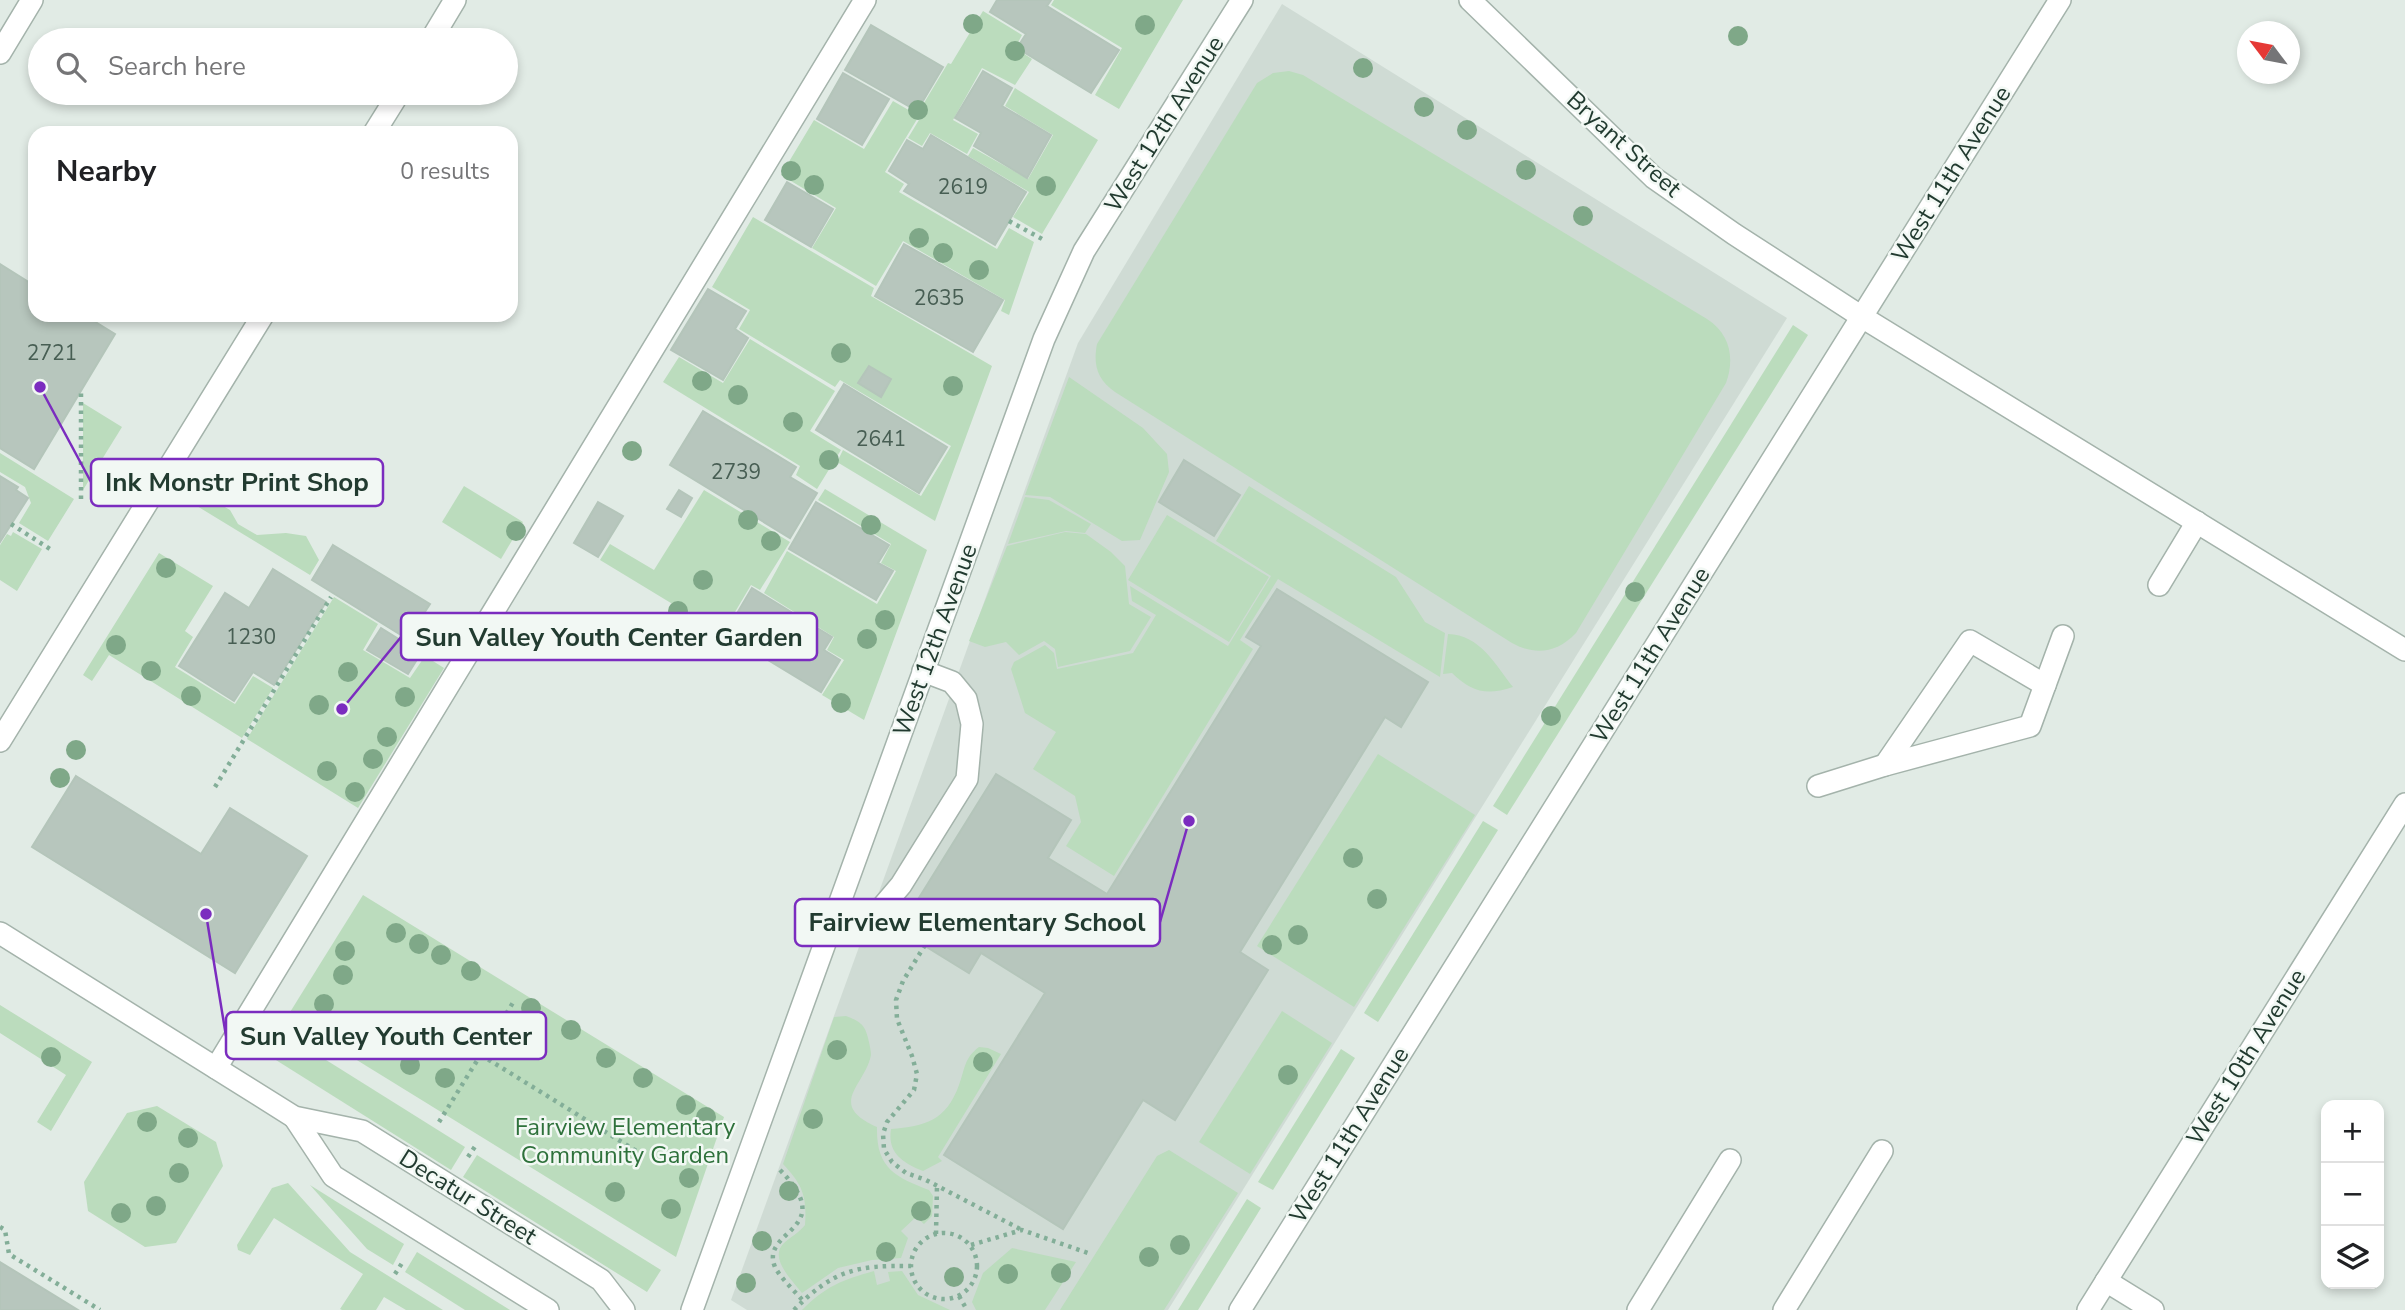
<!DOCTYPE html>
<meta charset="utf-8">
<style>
:root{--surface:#fff;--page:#f2f2f2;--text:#202124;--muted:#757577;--line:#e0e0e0}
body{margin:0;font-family:"Nunito Sans",sans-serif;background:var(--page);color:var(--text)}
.controls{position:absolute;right:21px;bottom:21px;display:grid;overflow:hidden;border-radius:14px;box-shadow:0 4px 10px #0003}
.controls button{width:63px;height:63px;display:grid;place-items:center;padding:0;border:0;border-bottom:2px solid var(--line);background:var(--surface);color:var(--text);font:35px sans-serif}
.compass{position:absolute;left:2237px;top:21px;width:63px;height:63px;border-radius:50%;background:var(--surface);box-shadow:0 4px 10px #0003;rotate:302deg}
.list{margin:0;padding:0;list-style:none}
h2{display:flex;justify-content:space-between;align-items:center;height:91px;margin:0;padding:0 28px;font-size:30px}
h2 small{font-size:23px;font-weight:400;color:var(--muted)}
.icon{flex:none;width:38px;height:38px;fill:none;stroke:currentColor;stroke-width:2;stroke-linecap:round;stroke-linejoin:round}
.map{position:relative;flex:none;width:2405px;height:1310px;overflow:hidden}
.search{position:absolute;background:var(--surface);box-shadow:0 4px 10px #0003;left:28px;top:28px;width:490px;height:77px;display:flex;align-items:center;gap:18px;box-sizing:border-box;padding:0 24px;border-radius:38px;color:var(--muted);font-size:26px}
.panel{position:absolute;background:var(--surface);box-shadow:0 4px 10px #0003;left:28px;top:126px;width:490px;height:196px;border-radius:21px}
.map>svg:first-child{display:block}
.built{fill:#cfdbd4}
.green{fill:#bbdcbd}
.building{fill:#b7c6bd;stroke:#b4c5ba;stroke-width:2}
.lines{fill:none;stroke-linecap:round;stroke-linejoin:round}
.service-casing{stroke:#a4b3ab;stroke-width:24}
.minor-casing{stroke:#a4b3ab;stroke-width:24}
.tertiary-casing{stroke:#a4b3ab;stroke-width:24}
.path{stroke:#83ae98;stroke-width:4.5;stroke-dasharray:3.5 5;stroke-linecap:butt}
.service{stroke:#fff;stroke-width:21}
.minor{stroke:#fff;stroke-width:21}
.tertiary{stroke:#fff;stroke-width:21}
.tree{fill:#7fa888}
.labels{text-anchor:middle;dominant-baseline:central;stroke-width:5;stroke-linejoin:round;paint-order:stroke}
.number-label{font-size:21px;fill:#475e53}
.street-label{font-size:24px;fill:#223b30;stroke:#f2f8f4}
.park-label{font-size:24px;fill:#2e713b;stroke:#f2f8f4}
.leader{fill:none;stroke:#7b2cbf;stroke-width:2.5}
.callout-dot{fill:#7b2cbf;stroke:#f2f8f4;stroke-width:2.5}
.callout{fill:#f2f8f4;stroke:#7b2cbf;stroke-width:2.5}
.callout-label{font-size:26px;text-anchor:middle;font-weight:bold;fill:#223b30}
</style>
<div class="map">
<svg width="2405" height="1310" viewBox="0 0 2405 1310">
<rect width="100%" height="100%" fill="#e1ebe5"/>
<path class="built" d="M1282,4L1787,318L1168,1310H747L731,1300L1078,343Z"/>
<g class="green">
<path d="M1054,0H1183L1119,109L1095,95L1122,48L1051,5Z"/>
<path d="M983,11L1022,35L1015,48L1032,59L1015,85L982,68L953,120L978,134L967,154L930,133L922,146L908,138L922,115L918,113L948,63L951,64Z"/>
<path d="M1289,71L1303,75L1707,319C1730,334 1735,358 1726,383L1576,633C1557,653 1535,656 1512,643L1115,392C1097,379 1093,365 1097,344L1257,83L1273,73Z"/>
<path d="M1015,88L1098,140L1042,234L1013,217L1029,192L968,156L973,148L1028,179L1053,135L1005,106Z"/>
<path d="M893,101L919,116L885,172L904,184L899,192L997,249L1009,228L1034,242L1009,315L1001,311L1005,300L903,241L876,286L812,248L836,208L781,175L814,120L864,149Z"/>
<path d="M753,217L874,288L871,296L992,366L935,521L837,462L843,450L921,496L951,446L840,380L835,387L739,329L750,310L712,287Z"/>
<path d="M1793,325L1808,335L1507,815L1493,806Z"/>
<path d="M750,339L835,391L810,431L841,450L817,489L796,475L800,466L663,382L679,357L723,383Z"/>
<path d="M1069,377L1143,428L1167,454L1169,472L1140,540L1122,541L1050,497L1025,495Z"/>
<path d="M83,403L122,427L83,490Z"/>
<path d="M0,453L74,499L48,541L19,523L31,503L25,487L0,472Z"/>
<path d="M464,486L523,522L501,559L442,522Z"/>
<path d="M1249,486L1396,577L1425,622L1445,633L1440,677L1278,579L1240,640L1253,649L1114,876L1066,846L1081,822L1075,796L1033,769L1056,732L1025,713L1011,669L1014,662L1045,645L1054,653L1057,669L1133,653L1156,615L1132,601L1130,586L1228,646L1271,576L1216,541Z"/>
<path d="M825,489L927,550L864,720L822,695L844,660L827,650L834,637L764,593L787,551L877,604L896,571L881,563L891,544L818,500Z"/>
<path d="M704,490L790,542L760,590L751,585L722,634L600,560L610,544L654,570Z"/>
<path d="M199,492L230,510L238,524L257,535L286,533L306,536L319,560L310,575L192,503Z"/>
<path d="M1025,497L1049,500L1091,524L1085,533L1066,531L1008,544Z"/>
<path d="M1167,515L1269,577L1229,642L1128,580Z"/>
<path d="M13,532L42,549L17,591L0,580V545L7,534L11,536Z"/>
<path d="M1065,532L1086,534L1111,552L1125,566L1129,604L1151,617L1130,651L1058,667L1055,649L1044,641L1019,655L1006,642L985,647L969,641L1007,546Z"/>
<path d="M159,553L213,586L185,631L193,637L175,667L235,704L253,676L273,688L242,738L109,655L92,681L83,675Z"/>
<path d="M334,597L378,624L363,650L410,678L425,656L444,668L358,808L247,739Z"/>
<path d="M1448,634C1480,635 1495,664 1513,687C1486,696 1472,692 1452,673L1443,674Z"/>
<path d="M1378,754L1475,815L1354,1007L1257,946Z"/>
<path d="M1483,821L1498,830L1378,1022L1364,1013Z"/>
<path d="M363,895L724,1117L676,1257L287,1017Z"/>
<path d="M0,1005L92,1062L51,1131L37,1122L66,1075L0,1033Z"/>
<path d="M1282,1011L1332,1043L1250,1174L1199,1142Z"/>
<path d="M846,1016C859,1021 865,1024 868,1038C869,1042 871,1050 871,1055C865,1086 826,1104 877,1127C876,1168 895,1177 929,1190L933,1196L932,1216L924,1224L916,1217L901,1231L908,1238L901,1258L872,1260L838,1268L802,1293C793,1281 769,1259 783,1244C790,1237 799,1233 805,1225C807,1197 803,1185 783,1164L834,1017Z"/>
<path d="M267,1023L465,1147L451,1170L252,1045Z"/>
<path d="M979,1047L988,1048L1001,1054L938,1157L942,1161L923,1171C903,1163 887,1153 891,1129C925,1126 946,1121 959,1085C965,1069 964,1058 979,1047Z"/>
<path d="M1341,1049L1355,1058L1273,1190L1258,1182Z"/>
<path d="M157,1106L216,1142L223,1166L176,1243L145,1247L88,1211L84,1182L127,1113Z"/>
<path d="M1169,1150L1238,1193L1164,1310H1060L1157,1156Z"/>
<path d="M477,1155L661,1270L647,1292L463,1177Z"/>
<path d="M288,1183L350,1252L443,1310H406L384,1297L376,1310H342L340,1309L363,1274L274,1218L250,1255L238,1250L237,1245L272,1188Z"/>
<path d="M310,1185L404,1244L393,1265L367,1249Z"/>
<path d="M1247,1199L1261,1208L1198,1310H1178Z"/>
<path d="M1012,1248L1076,1262L1045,1310H976L972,1302L983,1273Z"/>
<path d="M417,1252L510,1310H465L405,1272Z"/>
<path d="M874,1271L877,1285L890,1281L888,1272L902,1271L918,1295L950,1310H802C826,1286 842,1280 874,1271Z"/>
</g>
<g class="building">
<path d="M997,0H1051L1047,6L1119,50L1091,93L1017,48L1026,34L990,12Z"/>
<path d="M871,25L943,67L917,111L845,70Z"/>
<path d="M983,71L1012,88L1002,106L1051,135L1027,178L974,146L981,133L955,118Z"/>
<path d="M843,73L889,99L862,145L817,119Z"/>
<path d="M931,135L1026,192L995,245L904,191L909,184L889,171L907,140L923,149Z"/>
<path d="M787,182L833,209L811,247L765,220Z"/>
<path d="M904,244L1003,300L973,352L875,296Z"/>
<path d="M0,264L35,286V315H84L115,334L34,469L0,448Z"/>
<path d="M708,289L746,311L735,329L748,338L723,380L671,350Z"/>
<path d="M869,366L891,379L881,397L858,383Z"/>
<path d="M844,384L947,447L919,493L816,430Z"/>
<path d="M703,411L796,467L790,477L817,493L790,538L670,465Z"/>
<path d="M1184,460L1240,495L1214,536L1159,502Z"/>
<path d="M0,476L18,487L16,490L28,498L0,542Z"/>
<path d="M679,490L692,498L681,517L667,509Z"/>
<path d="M598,502L623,516L598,557L574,543Z"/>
<path d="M816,502L889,545L878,563L893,571L876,600L789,549Z"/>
<path d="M333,545L430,604L417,624L440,638L430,653L312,580Z"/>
<path d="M273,569L326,602L274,685L253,672L234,701L179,666L225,593L249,608Z"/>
<path d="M752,588L832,637L824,650L840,660L821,692L725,634Z"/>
<path d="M1277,589L1428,682L1401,727L1385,717L1240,952L1268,970L1175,1120L1143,1100L1063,1229L944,1155L1045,993L981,953L969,973L899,930L996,774L1071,820L1048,858L1107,894L1261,646L1246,637Z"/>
<path d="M381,628L421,653L408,674L367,650Z"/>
<path d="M76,776L201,854L230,808L307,856L235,973L32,847Z"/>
<path d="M0,1262L78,1310H0Z"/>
</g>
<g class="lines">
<defs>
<g id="service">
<path d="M0,53L32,0"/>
<path d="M2159,585L2197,522"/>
<path d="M1885,765L1970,641L2045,685"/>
<path d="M1818,786L1885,765L2030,726L2063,636"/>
<path d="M833,921L861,932L901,885L967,779L972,724L966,699L952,682L923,671"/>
<path d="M216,1068L865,0"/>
<path d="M1638,1310L1730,1160"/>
<path d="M1784,1310L1882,1151"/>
</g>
<g id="minor">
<path d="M1470,0L1654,178L1734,234L1862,317L2405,650"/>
<path d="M431,40L455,0"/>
<path d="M374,133L399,93"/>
<path d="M0,741L263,315"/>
<path d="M2106,1281L2153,1310"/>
<path d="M692,1310L1044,339L1084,251L1242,0"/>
<path d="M1240,1310L2060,0"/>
<path d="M2088,1310L2405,804"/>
</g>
<g id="tertiary">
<path d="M0,933L294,1117L362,1131L601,1280L624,1310"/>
<path d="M294,1117L333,1176L548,1310"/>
</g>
</defs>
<use href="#service" class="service-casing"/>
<use href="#minor" class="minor-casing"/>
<use href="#tertiary" class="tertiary-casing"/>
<g class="path">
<path d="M1009,221L1044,240"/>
<path d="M81,499V390"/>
<path d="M11,524L50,549"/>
<path d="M215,787L331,597"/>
<path d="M925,945L903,981L896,1000L897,1019L912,1056L917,1074L914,1090L887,1122L883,1134L884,1149L892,1162L906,1173L926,1180L1022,1230"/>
<path d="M481,1055L638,1152"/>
<path d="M439,1122L514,1001"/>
<path d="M468,1157L476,1145"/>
<path d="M780,1170C840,1231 759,1229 775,1267C781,1279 795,1291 803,1301"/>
<path d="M0,1227L5,1230L9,1254L100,1310"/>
<circle cx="944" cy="1266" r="33"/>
<path d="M936,1234L937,1185"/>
<path d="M971,1245L1022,1230L1088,1253"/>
<path d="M395,1274L404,1260"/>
<path d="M959,1296L967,1310"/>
<path d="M794,1310C833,1270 857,1265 911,1266"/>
</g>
<use href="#service" class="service"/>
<use href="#minor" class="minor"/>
<use href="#tertiary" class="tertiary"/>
</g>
<g class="tree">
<circle cx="973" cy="24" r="10"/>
<circle cx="1145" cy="25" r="10"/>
<circle cx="1738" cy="36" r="10"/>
<circle cx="1015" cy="51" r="10"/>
<circle cx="1363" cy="68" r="10"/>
<circle cx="1424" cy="107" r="10"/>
<circle cx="918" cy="110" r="10"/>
<circle cx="1467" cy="130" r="10"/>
<circle cx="1526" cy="170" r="10"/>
<circle cx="791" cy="171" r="10"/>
<circle cx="814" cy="185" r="10"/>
<circle cx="1046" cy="186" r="10"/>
<circle cx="1583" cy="216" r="10"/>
<circle cx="919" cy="238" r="10"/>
<circle cx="943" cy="253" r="10"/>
<circle cx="979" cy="270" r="10"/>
<circle cx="841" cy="353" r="10"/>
<circle cx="702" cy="381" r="10"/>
<circle cx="953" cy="386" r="10"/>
<circle cx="738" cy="395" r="10"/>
<circle cx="793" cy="422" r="10"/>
<circle cx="632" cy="451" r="10"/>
<circle cx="829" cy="460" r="10"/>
<circle cx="748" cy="520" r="10"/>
<circle cx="871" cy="525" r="10"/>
<circle cx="516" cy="531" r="10"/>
<circle cx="771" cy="541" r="10"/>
<circle cx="166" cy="568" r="10"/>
<circle cx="703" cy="580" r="10"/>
<circle cx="1635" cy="592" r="10"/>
<circle cx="678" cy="611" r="10"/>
<circle cx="885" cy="620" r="10"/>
<circle cx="867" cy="639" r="10"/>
<circle cx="116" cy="645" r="10"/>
<circle cx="151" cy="671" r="10"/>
<circle cx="348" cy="672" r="10"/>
<circle cx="191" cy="696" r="10"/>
<circle cx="405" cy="697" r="10"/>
<circle cx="841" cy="703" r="10"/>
<circle cx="319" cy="705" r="10"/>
<circle cx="1551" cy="716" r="10"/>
<circle cx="387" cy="737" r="10"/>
<circle cx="76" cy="750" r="10"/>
<circle cx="373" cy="759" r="10"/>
<circle cx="327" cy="771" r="10"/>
<circle cx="60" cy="778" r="10"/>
<circle cx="355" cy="792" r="10"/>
<circle cx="1353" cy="858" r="10"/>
<circle cx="1377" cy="899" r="10"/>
<circle cx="396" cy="933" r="10"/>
<circle cx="1298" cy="935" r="10"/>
<circle cx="419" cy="944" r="10"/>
<circle cx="1272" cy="945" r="10"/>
<circle cx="345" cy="951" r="10"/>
<circle cx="441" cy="955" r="10"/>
<circle cx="471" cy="971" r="10"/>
<circle cx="343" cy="975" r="10"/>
<circle cx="324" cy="1004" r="10"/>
<circle cx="531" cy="1008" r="10"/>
<circle cx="571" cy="1030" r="10"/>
<circle cx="837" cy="1050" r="10"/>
<circle cx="51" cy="1057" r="10"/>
<circle cx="606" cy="1058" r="10"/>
<circle cx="983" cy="1062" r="10"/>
<circle cx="410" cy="1065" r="10"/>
<circle cx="1288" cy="1075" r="10"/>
<circle cx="445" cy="1078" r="10"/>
<circle cx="643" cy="1078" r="10"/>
<circle cx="686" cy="1105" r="10"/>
<circle cx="706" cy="1117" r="10"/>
<circle cx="813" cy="1119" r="10"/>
<circle cx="147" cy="1122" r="10"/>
<circle cx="188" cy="1138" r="10"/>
<circle cx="179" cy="1173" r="10"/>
<circle cx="689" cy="1178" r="10"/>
<circle cx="789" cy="1191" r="10"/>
<circle cx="615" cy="1192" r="10"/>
<circle cx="156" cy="1206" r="10"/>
<circle cx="671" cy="1209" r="10"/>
<circle cx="921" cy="1211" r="10"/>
<circle cx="121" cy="1213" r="10"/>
<circle cx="762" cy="1241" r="10"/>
<circle cx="1180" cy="1245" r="10"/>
<circle cx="886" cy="1252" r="10"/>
<circle cx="1149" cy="1257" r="10"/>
<circle cx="1061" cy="1273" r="10"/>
<circle cx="1008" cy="1274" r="10"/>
<circle cx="954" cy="1277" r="10"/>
<circle cx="746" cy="1283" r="10"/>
</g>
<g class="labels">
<g class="number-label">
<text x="963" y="187">2619</text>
<text x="939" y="298">2635</text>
<text x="52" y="353">2721</text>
<text x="881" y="439">2641</text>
<text x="736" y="472">2739</text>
<text x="251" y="637">1230</text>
</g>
<g class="street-label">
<text transform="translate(1164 124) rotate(-58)">West 12th Avenue</text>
<text transform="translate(1624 144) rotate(42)">Bryant Street</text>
<text transform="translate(1951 174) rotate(-58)">West 11th Avenue</text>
<text transform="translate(935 640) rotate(-70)">West 12th Avenue</text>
<text transform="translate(1650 655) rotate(-58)">West 11th Avenue</text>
<text transform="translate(2246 1057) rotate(-58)">West 10th Avenue</text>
<text transform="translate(1349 1135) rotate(-58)">West 11th Avenue</text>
<text transform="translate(468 1197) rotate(32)">Decatur Street</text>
</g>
<g class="park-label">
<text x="625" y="1127">Fairview Elementary<tspan x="625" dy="28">Community Garden</tspan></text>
</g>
</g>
<path class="leader" d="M40 387L91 482M342 709L401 637M1189 821L1160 922M206 914L226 1036"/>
<g class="callout-dot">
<circle cx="40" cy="387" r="7"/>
<circle cx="342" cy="709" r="7"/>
<circle cx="1189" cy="821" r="7"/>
<circle cx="206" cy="914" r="7"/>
</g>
<g class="callout">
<rect x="91" y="459" width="292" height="47" rx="7"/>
<rect x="401" y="613" width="416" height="47" rx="7"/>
<rect x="795" y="899" width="365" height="47" rx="7"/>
<rect x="226" y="1012" width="320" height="47" rx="7"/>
</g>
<g class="callout-label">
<text x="237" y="491">Ink Monstr Print Shop</text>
<text x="609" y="646">Sun Valley Youth Center Garden</text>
<text x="977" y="931">Fairview Elementary School</text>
<text x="386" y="1045">Sun Valley Youth Center</text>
</g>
</svg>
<div class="controls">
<button>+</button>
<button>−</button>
<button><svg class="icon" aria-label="layers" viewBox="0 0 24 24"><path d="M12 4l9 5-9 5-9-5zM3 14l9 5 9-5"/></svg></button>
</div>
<svg class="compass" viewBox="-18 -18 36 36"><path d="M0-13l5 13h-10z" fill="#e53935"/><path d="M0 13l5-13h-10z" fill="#757577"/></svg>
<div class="search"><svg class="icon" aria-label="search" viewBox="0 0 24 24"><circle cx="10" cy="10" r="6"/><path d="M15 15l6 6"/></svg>Search here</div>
<section class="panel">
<h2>Nearby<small>0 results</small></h2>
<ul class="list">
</ul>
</section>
</div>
